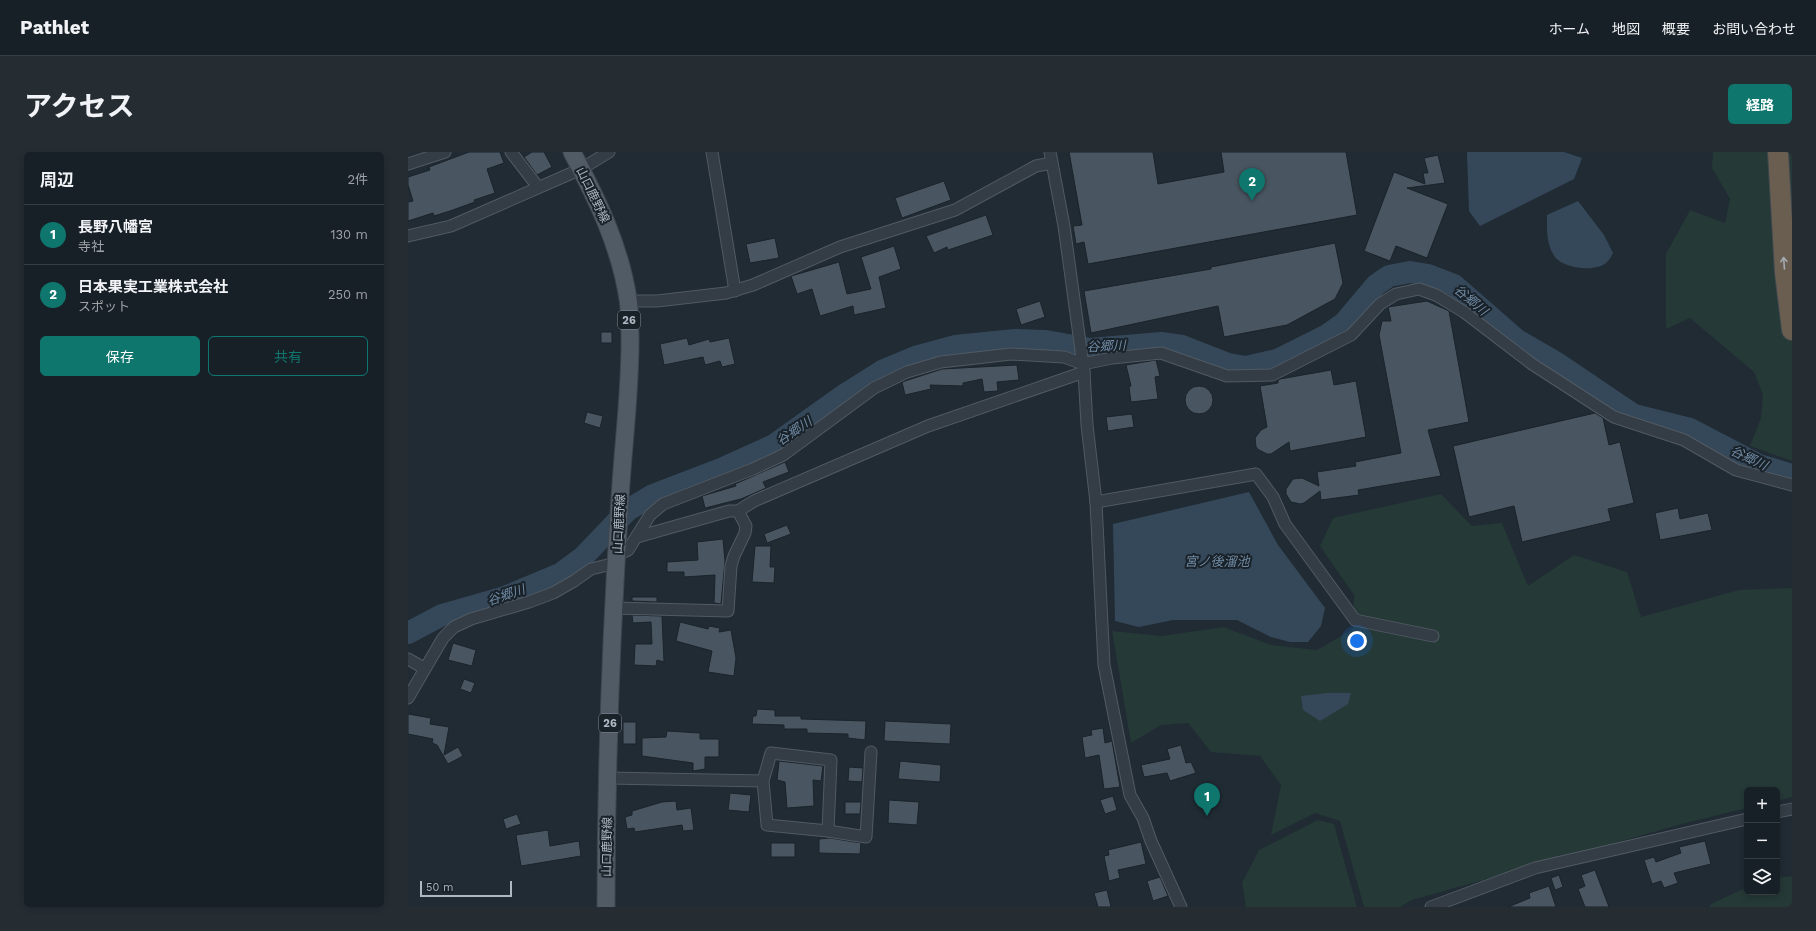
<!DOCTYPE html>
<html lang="ja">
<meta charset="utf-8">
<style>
:root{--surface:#182027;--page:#252d33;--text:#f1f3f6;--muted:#9fa3a7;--line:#363e44;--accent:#0f766e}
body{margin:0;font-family:"Work Sans","Noto Sans JP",sans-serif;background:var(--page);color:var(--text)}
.controls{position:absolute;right:12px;bottom:12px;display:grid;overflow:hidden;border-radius:6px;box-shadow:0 2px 6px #0003}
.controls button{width:36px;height:36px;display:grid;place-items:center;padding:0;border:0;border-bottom:1px solid var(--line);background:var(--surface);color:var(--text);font:20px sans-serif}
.scale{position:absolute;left:12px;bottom:10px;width:92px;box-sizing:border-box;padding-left:4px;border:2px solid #aeb7c2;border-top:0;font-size:11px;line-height:14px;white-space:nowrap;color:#aeb7c2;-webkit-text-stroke:3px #192129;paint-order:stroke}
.you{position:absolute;left:949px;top:489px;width:14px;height:14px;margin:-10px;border:3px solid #fff;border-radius:50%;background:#1a73e8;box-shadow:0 0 0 6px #1a73e833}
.badge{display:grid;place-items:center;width:26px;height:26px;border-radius:50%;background:var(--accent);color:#fff;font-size:13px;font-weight:700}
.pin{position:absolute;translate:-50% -33px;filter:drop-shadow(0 1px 2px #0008)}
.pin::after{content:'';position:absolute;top:21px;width:14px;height:12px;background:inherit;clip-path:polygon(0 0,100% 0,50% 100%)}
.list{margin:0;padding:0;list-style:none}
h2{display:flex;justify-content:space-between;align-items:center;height:52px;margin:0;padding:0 16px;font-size:17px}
h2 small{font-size:13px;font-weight:400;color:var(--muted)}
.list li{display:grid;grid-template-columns:26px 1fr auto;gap:12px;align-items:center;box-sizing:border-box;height:60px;padding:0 16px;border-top:1px solid var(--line)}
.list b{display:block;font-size:15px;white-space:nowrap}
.list p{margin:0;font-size:13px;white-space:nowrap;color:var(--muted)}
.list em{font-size:13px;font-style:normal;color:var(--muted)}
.actions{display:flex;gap:8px;padding:12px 16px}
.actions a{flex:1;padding:9px 0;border:1px solid var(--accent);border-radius:6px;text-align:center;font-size:14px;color:var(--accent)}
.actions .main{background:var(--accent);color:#fff}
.icon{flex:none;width:22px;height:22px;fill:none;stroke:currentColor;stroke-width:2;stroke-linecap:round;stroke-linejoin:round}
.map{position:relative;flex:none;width:1384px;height:755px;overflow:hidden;border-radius:6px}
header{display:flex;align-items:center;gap:24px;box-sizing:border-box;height:56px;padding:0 20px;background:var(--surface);border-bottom:1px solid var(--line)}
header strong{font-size:19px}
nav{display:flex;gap:22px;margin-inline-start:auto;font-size:14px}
.intro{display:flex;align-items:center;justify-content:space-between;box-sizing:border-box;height:96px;padding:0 24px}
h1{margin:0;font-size:28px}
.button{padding:10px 18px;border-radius:6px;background:var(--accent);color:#fff;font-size:14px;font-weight:700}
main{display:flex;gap:24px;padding:0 24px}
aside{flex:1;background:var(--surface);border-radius:6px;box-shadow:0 2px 6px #0003}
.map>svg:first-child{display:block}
.green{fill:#253937}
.water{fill:#35485a}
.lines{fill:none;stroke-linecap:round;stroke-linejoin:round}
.river{stroke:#35485a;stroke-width:22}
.building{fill:#495560;stroke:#1b232b}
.street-casing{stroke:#515a63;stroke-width:13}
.primary-casing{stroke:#3d454e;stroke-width:19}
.highway-casing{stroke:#3e474f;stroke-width:22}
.street{stroke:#343c45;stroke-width:11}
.primary{stroke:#515b65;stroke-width:17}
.highway{stroke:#6a5e51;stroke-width:20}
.oneway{stroke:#a4aab1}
.labels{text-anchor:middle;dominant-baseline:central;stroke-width:4;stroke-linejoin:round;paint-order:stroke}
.shield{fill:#192129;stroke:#818a94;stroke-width:1}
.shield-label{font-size:11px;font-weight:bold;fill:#aeb7c2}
.street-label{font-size:12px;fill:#aeb7c2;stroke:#192129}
.water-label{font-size:13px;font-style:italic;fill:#708ba4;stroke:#192129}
</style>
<header>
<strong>Pathlet</strong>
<nav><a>ホーム</a><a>地図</a><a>概要</a><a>お問い合わせ</a></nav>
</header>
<div class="intro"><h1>アクセス</h1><a class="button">経路</a></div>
<main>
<aside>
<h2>周辺<small>2件</small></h2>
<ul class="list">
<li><span class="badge">1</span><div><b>長野八幡宮</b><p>寺社</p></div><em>130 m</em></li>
<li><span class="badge">2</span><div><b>日本果実工業株式会社</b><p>スポット</p></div><em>250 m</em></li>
</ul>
<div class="actions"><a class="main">保存</a><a>共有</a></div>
</aside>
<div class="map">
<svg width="1384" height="755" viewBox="0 0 1384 755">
<rect width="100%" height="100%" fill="#202b34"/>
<g class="green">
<path d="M1305,0H1384V309L1342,294L1353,266L1355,243L1346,220L1282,166L1258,177V102L1282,58L1317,71L1322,47L1304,16Z"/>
<path d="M1033,342L1064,374L1094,371L1120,434L1166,403L1219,420L1233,465L1331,438L1384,436V645L1369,649V638H1339V656L1274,672L1004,748L992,755H956L932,669L907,661L863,683L873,633L852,604L803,600L780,571L753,573L723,591L704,479L753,484L816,475L863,493L909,498L945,477L946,443L912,394L925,366Z"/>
<path d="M910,668L926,672L949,755H838L834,731L851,698Z"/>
<path d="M1384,724V755H1301L1303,752L1339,735V740H1369V726Z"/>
</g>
<g class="water">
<path d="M1059,0H1156L1174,6L1166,27L1072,74L1061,59Z"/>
<path d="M1170,49L1196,83L1205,101C1204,103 1202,107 1200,109C1190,121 1156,117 1147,105C1138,93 1139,77 1139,63Z"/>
<path d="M841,340L870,393L917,456L913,474L900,490H882L863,485L829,468H765L731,475L707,469L705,372Z"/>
<path d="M919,541H943L940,552L912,569L895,558L893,544Z"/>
</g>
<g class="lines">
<path class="river" d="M0,481L34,463L97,445L152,422L175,405L220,358L245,343L313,317L366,293L436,243L474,219L510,204L547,194L607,188L638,189L682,197L753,191L774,194L820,212L838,215L869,208L919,183L936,171L968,133L981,124L1002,120L1020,123L1046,133L1109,188L1149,211L1226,263L1282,277L1351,313L1384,323"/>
</g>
<g class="building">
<path d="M61,0H92L96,11L79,17L87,41L66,48L67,50L42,59L26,64L25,61L0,69V50L5,49L0,33V25L22,18L21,15Z"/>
<path d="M124,0H136L144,15L129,23L116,5Z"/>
<path d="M661,0H745L750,32L816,20L813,0H938L949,63L680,112L676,90L668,92L665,74L674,73Z"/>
<path d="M1030,3L1037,31L999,36L1040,52L1019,106L988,94L982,109L956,99L986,20L1017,32L1015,21H1020L1016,6Z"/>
<path d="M536,29L543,48L494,66L487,46Z"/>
<path d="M578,63L585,83L540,98L539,95L526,101L518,84Z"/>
<path d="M367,86L371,106L342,111L338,92Z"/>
<path d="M927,91L935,131L927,147L879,173L816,185L810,154L683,181L676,139L803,117V115Z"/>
<path d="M486,94L493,117L471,125L478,156L446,163L445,154L412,164L404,137L389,142L383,124L431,110L439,142L463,137L453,105Z"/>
<path d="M632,149L637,165L613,173L608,157Z"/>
<path d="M1019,149L1041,159L1061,270L1020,278L1033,324L950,338L951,343L913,348L912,339L896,351L892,352L883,350L878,342V337L885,327L894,326L911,334L909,320L948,314L947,310L993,301L971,183L974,169H983L980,155Z"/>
<rect x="193" y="180" width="11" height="11"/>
<path d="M279,186L281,193L301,187L302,190L321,186L327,212L314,215L312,209L297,213L295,205L256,213L252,192Z"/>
<path d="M748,208L752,224L747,225L750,247L723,250L721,235L723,234L718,213Z"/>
<path d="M609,213L611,228L589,230L590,239L576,240L574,227L555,231V234L522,233L523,237L497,243L494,230L534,217Z"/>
<path d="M923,218L926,233L948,229L958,285L882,299L881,290L863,302H859L851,298L848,295L847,286L853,278L859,275L852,234L870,231V228L872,227Z"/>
<circle cx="791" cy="248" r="14"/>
<path d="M179,260L195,264L192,276L176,271Z"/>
<path d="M1187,261L1195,266L1201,293L1212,290L1226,351L1200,357L1203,369L1114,390L1106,354L1061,365L1045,294Z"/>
<path d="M724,262L726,275L700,279L698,265Z"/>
<path d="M377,310L381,320L355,330L358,336L333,347L297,356L294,344L328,334L327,332Z"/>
<path d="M1270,356L1272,367L1300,361L1304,378L1252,388L1247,361Z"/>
<path d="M379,373L383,382L359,391L356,382Z"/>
<path d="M315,387L317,409L313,452L306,451L307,423L276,425V420H259V410L290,408L289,390Z"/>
<path d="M347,394H363L362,415H367L366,431L344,430Z"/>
<path d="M224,445H249V450L224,449Z"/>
<path d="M224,463L254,464L256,510L249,508L248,514L226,513L227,492H244L243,470L225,471Z"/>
<path d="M272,470L300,477L301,474L312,476L311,480L323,478L328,506L326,524L300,520L304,499L268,489Z"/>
<path d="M45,491L68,498L64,514L40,508Z"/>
<path d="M56,527L67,531L63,541L52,537Z"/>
<path d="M349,557L367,558V564H393V567L458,569L457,588L440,586V582L399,581V577H376V573L344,572L345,564H348Z"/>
<path d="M0,562L23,566L22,572L41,575L36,603L50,595L55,604L40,612L29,593L24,591L25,587L0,582Z"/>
<path d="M477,569L543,572L542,592L476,589Z"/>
<rect x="215" y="570" width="13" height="22"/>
<path d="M695,576L697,591L704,589L712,635L696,637L691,603L677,606L674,585L684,583L683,578Z"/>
<path d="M259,579L292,581V587H311V605H297V617L285,619V611L234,604V586L258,585Z"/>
<path d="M773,593L778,611L783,610L788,621L762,629L759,621L736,625L733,613L762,607L759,597Z"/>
<path d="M371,609L415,614L413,629L405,628L406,654L379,656L377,630L369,628Z"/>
<path d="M492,609L533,613L532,630L490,627Z"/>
<path d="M441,615L455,616L454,630L440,629Z"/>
<path d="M806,633L808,643L799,645L797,635Z"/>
<path d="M322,641L343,643L341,660L320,658Z"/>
<path d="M705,644L709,658L697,662L692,648Z"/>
<path d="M481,648L511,650L509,673L480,671Z"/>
<path d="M268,649L269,658L283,656L286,678L275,679L274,673L227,680L226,676L219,677L217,665L224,663V659L254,650Z"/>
<path d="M437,650H453L452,662H437Z"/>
<path d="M109,662L113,672L98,677L95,667Z"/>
<path d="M140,678L142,694L171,689L173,704L113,714L108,683Z"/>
<path d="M422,686L453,691L452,702L411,701V687Z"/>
<path d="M1297,689L1303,712L1266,721L1270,731L1256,736L1253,729L1244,732L1236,708L1246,705L1248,710L1273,701L1271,695Z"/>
<path d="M733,690L738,712L710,718L712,726L701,729L696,704L701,703L700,698Z"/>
<rect x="363" y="691" width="24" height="14"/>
<path d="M1187,718L1201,755H1177L1170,737L1177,734L1173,723Z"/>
<path d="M1151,723L1155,735L1147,738L1143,726Z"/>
<path d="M752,725L760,744L745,749L739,729Z"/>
<path d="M1141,734L1148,755H1100L1122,746L1121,741Z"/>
<path d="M699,738L703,755H690L686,741Z"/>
</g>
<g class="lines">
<defs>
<g id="street">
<path d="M103,0L130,35"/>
<path d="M304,0L327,139"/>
<path d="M642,0L656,74L676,220L679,273L688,350L696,513L722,643L735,666L743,689L773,755"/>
<path d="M0,12L37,0"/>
<path d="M0,84L43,74L173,17L201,0"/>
<path d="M220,149H249L318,141L345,133L432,95L547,58L628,14L644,11"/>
<path d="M688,350L848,322L865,345L877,372L947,468L1025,484"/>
<path d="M330,359L346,349L520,274L676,220"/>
<path d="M209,403L220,398L242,363L255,352L345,317L375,303L466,236L499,220L533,210L603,202L656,205L675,212L704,206L753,201L819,224L864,223L943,183L972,152L988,142L1011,137L1028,143L1056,160L1124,212L1206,265L1276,288L1328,318L1384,333"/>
<path d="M206,456L320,459L323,414L326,404L337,381L338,374L330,359H321L229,385"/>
<path d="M0,507L16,516"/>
<path d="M0,546L35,486L46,475L63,467L121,450L145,441L166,429L183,417L208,411"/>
<path d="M200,626L355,629L359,673L420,679L423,608L363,601L355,629"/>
<path d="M1369,660L1384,657"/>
<path d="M420,679L458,685L463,600"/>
<path d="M1023,755L1127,716L1339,667"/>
</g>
<path id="primary" d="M164,0C189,47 212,94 220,147C222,158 221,170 222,181C223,237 215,292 212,347C203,482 198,619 198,755"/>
<path id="highway" d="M1370,0L1377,121L1384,178"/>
</defs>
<use href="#street" class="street-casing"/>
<use href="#primary" class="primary-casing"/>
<use href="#highway" class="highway-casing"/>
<use href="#street" class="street"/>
<use href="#primary" class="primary"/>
<use href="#highway" class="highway"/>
</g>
<defs><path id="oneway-shaft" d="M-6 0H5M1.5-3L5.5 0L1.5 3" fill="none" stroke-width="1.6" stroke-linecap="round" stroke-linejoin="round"/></defs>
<use class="oneway" href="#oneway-shaft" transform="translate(1376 111) rotate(-94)"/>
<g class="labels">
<g class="shield">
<rect x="210" y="159" width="22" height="18" rx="3"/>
<rect x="191" y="562" width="22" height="18" rx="3"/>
</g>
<g class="shield-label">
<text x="221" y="168">26</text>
<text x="202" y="571">26</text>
</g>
<g class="street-label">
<text transform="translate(185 43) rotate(64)">山口鹿野線</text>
<text transform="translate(211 372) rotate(-87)">山口鹿野線</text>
<text transform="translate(199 695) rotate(-89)">山口鹿野線</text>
</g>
<g class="water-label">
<text transform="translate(1063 148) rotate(40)">谷郷川</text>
<text transform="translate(698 194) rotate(-2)">谷郷川</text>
<text transform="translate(386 279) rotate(-34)">谷郷川</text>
<text transform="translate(1341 306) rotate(25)">谷郷川</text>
<text x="809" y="409">宮ノ後溜池</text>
<text transform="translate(98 443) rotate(-19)">谷郷川</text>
</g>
</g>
</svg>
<div class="controls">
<button>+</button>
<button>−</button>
<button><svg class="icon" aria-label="layers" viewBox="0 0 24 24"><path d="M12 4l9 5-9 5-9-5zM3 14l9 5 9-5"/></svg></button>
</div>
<div class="scale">50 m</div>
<div class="you"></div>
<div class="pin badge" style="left:799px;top:664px">1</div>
<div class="pin badge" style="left:844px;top:49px">2</div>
</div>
</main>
